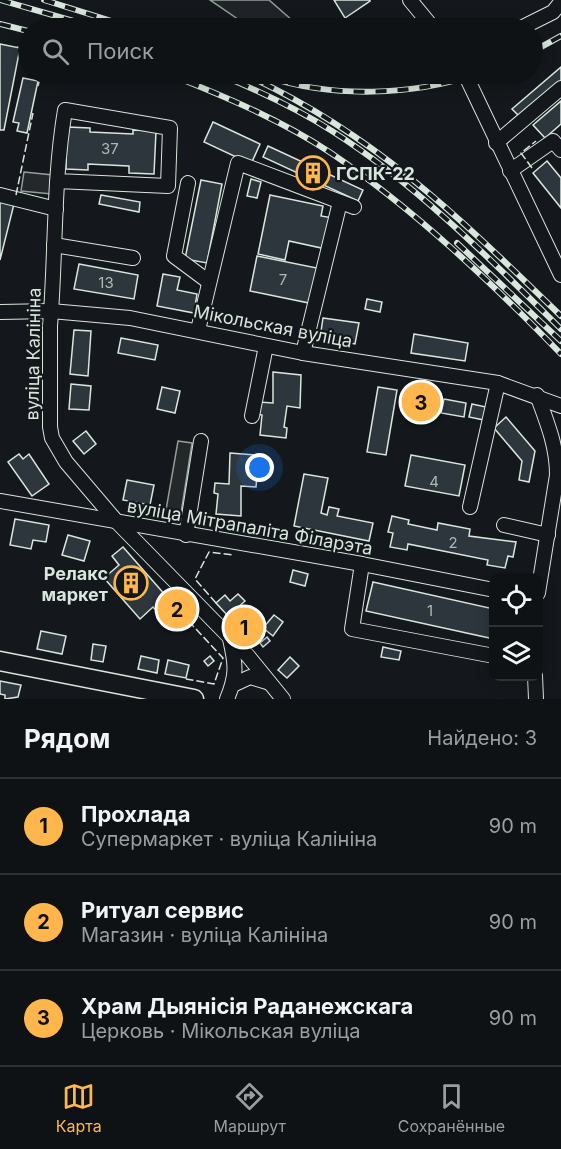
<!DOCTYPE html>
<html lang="ru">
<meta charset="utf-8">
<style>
:root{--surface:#0f1215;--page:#1d2022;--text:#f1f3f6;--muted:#9b9ea0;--line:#2f3234;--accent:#ffb74d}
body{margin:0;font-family:Inter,sans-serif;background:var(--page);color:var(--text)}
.controls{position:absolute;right:18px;bottom:18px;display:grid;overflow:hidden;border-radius:12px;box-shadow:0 3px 15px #0003}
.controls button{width:54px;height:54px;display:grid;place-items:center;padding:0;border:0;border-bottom:2px solid var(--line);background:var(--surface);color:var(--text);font:30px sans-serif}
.you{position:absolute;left:260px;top:468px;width:21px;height:21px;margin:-15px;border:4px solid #fff;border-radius:50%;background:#1a73e8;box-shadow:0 0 0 9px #1a73e833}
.badge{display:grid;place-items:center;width:39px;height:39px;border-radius:50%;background:var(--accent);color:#111;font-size:20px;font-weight:700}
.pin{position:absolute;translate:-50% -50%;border:3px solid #fff;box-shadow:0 2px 6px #0006}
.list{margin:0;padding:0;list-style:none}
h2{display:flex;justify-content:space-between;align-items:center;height:78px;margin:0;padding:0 24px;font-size:26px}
h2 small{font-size:20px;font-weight:400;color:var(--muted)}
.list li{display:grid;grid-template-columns:39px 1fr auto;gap:18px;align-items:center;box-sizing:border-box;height:96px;padding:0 24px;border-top:2px solid var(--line)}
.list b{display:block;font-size:22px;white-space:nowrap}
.list p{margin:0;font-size:20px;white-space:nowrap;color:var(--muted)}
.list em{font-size:20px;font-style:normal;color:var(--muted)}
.icon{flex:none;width:33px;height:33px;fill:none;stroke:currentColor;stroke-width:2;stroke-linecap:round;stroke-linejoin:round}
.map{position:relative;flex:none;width:561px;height:699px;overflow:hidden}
.search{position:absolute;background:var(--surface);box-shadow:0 3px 15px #0003;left:18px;right:18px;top:18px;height:66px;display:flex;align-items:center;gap:15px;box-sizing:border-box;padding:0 21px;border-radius:33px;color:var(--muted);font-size:22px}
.sheet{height:366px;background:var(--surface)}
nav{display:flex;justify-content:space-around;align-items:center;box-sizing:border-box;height:84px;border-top:2px solid var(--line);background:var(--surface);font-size:16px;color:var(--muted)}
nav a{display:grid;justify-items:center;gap:3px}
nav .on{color:var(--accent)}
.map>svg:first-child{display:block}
.green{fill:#202428;stroke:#939e99;stroke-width:1.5}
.parking{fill:#24282b;stroke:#939e99;stroke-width:1.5}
.building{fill:#2c363c;stroke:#d8e6dc;stroke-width:1.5}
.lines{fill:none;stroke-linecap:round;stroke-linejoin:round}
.minor-casing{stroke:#d8e6dc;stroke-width:16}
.major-casing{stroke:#d8e6dc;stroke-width:21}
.minor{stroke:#14181c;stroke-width:14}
.major{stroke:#14181c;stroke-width:18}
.rail-casing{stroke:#d8e6dc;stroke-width:6}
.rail{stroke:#14181c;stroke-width:4;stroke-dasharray:11;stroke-linecap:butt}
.fence{stroke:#d8e6dc;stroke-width:1.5;stroke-dasharray:8 3;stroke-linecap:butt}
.labels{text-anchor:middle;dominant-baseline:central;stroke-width:4.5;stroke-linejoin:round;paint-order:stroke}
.number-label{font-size:15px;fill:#adbab4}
.poi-label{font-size:18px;font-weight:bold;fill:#d8e6dc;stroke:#14181c;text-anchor:start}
.street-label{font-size:18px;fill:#d8e6dc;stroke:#14181c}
</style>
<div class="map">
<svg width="561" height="699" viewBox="0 0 561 699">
<rect width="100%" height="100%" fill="#14181c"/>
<path class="green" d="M210,0H269L301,28H251Z"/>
<g class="parking">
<path d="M24,172L53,175L52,194L21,191Z"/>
<path d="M178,441L192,443L181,513L166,510Z"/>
</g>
<g class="building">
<path d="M334,0H370V1L345,18Z"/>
<path d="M0,44L20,48L4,130H0Z"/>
<path d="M561,67V82L520,117L512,109Z"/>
<path d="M23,78L38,81L27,133L17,131L19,123L13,122Z"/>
<path d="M561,101V124L545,138L533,125Z"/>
<path d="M213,122L260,144L251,164L204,142Z"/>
<path d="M67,127L90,128V132L133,134V130L156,131L154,174L129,173V166L88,164V170L66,169Z"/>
<path d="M268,146L363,190L358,201L263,157Z"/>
<path d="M547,161L561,178V208L533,173Z"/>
<path d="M251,179L261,182L257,198L247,196Z"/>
<path d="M201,180L222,184L207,263L185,259Z"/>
<path d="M101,195L140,202L139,212L99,204Z"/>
<path d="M270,195L323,206L321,216L333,218L326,249L289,241L285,260L258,254Z"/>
<path d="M0,200L14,204L0,260Z"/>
<path d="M257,256L317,268L309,303L250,291Z"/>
<path d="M79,264L138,275L134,299L74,289Z"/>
<path d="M163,274L180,277L177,290L197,294L194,313L157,306Z"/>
<path d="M367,299L382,302L380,312L365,309Z"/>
<path d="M323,318L359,323L355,344L320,338Z"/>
<path d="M74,330L91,331L88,376L70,374Z"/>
<path d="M414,334L468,343L465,361L411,353Z"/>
<path d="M121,338L158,345L155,360L118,353Z"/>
<path d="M273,372L301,375L300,408L287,406L284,427L287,428L286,438L260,435L262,415L257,414L259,402L273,403Z"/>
<path d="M71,384L91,386L89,410L69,409Z"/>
<path d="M162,387L180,391L175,413L157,409Z"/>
<path d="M378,387L397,390L386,455L367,452Z"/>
<path d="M405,392L439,398L436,412L403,406Z"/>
<path d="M444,399L466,403L464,417L441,413Z"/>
<path d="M472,404L486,407L484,420L469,417Z"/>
<path d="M506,417L535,451L529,482L519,480L522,461L494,428Z"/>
<path d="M86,431L96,444L84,454L73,441Z"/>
<path d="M230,453L255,455L253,475L257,476L256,487L241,486V516L216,514L218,494L214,493L215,483L229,484Z"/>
<path d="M19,454L23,459L29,454L49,484L32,496L8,462Z"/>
<path d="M411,455L465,465L459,496L405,486Z"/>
<path d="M304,474L328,478L321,513L327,515L329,507L339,509L337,516L373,523L369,541L294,526Z"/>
<path d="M127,480L154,485L150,505L123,500Z"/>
<path d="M392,516L409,520L408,524L437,530L438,523L470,529L469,536L516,542L513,557L508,556L505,568L487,565L488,560L408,544L407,550L390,547L393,533L388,532Z"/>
<path d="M15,519L49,525L46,542L33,540L31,549L10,545Z"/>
<path d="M68,535L90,541L84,561L62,555Z"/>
<path d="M123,547L181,613L169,624L153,607L140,619L104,578L119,565L112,556Z"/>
<path d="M293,570L308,574L305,586L290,582Z"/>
<path d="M373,582L494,609V639L366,611Z"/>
<path d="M238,594L245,601L228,616L216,603L225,595L230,601Z"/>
<path d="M274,615L283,622L273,636L263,628Z"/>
<path d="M241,618L252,630L246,636L235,623Z"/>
<path d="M41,631L66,636L62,654L37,649Z"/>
<path d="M267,637L270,641L263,647L260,643Z"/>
<path d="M93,644L106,646L103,662L91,660Z"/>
<path d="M383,647L401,651L399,660L381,657Z"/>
<path d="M141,656L159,660L157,673L138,669Z"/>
<path d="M210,656L214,661L208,666L204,661Z"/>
<path d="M290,657L299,666L287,678L278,670Z"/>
<path d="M168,660L189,665L186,678L165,674Z"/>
<path d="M0,681L21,685L18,697L5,699V695L0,694Z"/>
</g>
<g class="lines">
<defs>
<g id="minor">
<path d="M410,0L433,28"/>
<path d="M521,28L553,12L561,2"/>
<path d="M465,74L561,275"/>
<path d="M496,143L561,88"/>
<path d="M510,171L553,141L561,150"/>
<path d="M57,181L168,186L170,128L65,110C53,181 56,254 50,326V427L52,438L66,462L117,522L248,656L283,699"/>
<path d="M188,183L174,256L209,282"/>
<path d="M0,195L56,209"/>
<path d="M54,245L133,258"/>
<path d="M0,312L51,311L130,318L303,353L498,383L561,406"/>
<path d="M198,330L238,163L354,207"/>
<path d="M303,353L340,202"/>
<path d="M537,395C547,422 557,446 557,475L538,593"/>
<path d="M252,416L266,346"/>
<path d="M0,501L362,564L494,590"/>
<path d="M470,507L498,383"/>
<path d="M504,525L548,535"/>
<path d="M186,535L201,441"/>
<path d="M362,564L352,629L494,656"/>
<path d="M535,676L536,699"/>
<path d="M235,684L250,677L267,682"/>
<path d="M227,699C237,675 236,665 230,639"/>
</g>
<path id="major" d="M0,661L194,699"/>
</defs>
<use href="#minor" class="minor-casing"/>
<use href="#major" class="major-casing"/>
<use href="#minor" class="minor"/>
<use href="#major" class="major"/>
<defs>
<g id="rail">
<path d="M0,0L98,28"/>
<path d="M44,0L134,28"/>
<path d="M0,24L28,31"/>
<path d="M532,52L561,36"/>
<path d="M168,74C224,96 281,120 331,153C414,209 492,283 561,354"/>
<path d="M218,74C257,90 296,108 332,131C417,185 489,258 561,329"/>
<path d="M244,74C375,134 459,217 561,316"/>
<path d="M267,77C333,98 412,96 477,74"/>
<path d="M457,243L561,341"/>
</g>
</defs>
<use href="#rail" class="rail-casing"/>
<use href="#rail" class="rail"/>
<g class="fence">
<path d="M17,47L28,50"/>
<path d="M38,86L41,74"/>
<path d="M532,168L521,153L536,141"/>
<path d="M16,195L33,113"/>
<path d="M216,603L195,579L209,552L234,555"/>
<path d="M181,613L223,658L214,684L186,679"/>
</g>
</g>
<defs>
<symbol id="building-ring" viewBox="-11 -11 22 22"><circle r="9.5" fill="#14181c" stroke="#ffb74d" stroke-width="1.5"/><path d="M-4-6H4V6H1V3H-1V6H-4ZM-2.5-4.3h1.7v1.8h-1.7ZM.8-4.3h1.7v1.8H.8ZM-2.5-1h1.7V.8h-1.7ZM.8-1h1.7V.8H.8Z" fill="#ffb74d"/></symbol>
</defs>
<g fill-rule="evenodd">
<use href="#building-ring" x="294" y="154" width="38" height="38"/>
<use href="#building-ring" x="112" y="564" width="38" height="38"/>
</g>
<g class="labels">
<g class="number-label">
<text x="110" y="148">37</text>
<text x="283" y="279">7</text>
<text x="106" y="282">13</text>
<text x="434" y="481">4</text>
<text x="453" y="542">2</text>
<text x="430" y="610">1</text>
</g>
<g class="poi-label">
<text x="336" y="173">ГСПК-22</text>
<text x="108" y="573" text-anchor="end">Релакс<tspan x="108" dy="21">маркет</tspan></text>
</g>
<g class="street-label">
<text transform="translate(273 326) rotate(11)">Мікольская вуліца</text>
<text transform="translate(33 354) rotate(-89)">вуліца Калініна</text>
<text transform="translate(250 527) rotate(10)">вуліца Мітрапаліта Філарэта</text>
</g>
</g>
</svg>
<div class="controls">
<button><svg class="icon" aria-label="locate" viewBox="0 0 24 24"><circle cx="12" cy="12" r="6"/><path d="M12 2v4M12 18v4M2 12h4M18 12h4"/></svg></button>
<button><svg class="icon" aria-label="layers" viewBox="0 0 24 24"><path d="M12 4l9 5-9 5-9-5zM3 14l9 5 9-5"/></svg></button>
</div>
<div class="you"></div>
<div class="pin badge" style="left:244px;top:627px">1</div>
<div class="pin badge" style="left:177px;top:609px">2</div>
<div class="pin badge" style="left:421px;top:402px">3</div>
<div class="search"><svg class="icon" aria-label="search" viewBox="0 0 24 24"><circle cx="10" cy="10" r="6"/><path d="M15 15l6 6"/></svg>Поиск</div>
</div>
<section class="sheet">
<h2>Рядом<small>Найдено: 3</small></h2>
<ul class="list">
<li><span class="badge">1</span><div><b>Прохлада</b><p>Супермаркет · вуліца Калініна</p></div><em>90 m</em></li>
<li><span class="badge">2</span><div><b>Ритуал сервис</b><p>Магазин · вуліца Калініна</p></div><em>90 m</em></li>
<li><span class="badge">3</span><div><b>Храм Дыянісія Раданежскага</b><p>Церковь · Мікольская вуліца</p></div><em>90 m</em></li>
</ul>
</section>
<nav>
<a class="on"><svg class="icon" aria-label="map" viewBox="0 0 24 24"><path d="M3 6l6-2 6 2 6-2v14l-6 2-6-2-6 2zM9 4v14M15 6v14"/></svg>Карта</a>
<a><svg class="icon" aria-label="directions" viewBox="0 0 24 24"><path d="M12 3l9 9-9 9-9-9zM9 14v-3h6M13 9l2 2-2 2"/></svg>Маршрут</a>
<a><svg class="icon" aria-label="saved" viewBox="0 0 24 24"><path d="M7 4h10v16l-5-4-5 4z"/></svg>Сохранённые</a>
</nav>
